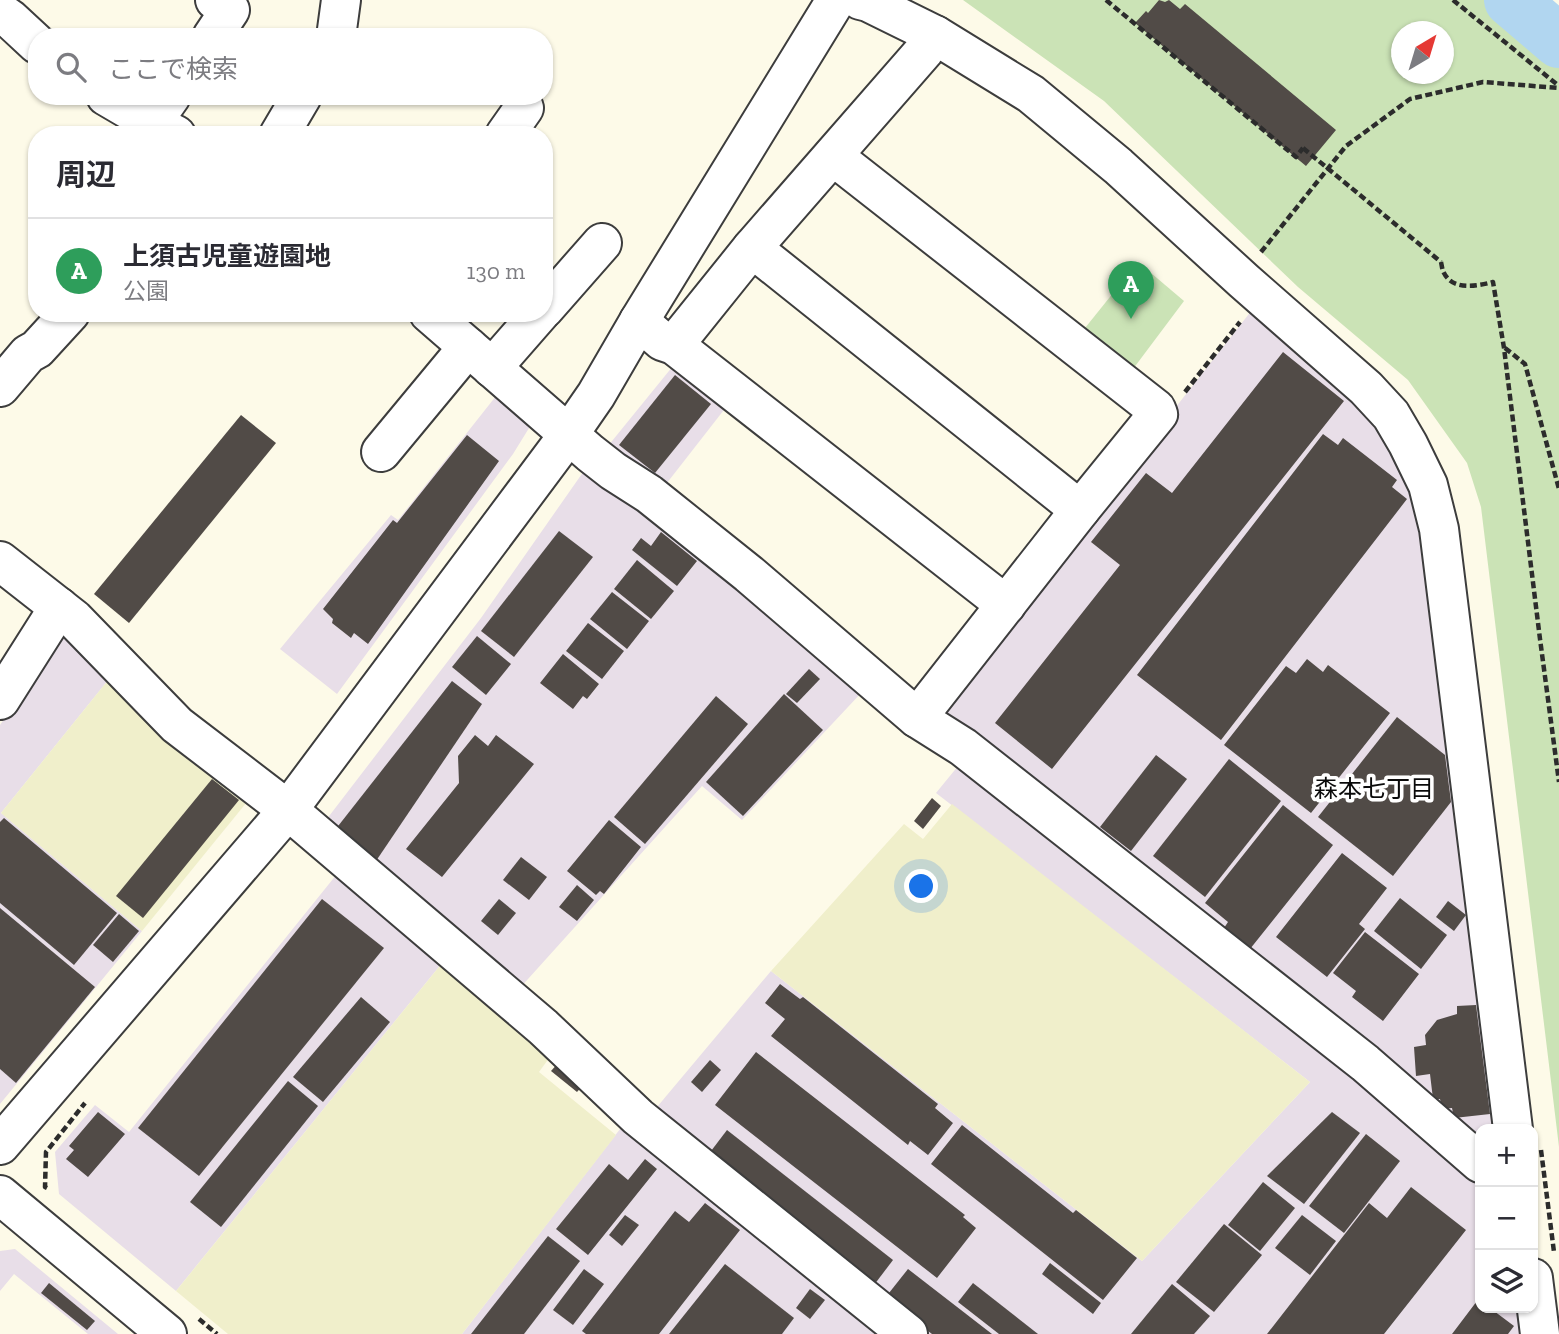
<!DOCTYPE html>
<html lang="ja">
<meta charset="utf-8">
<style>
:root{--surface:#fff;--page:#f7f7f7;--text:#2b2b33;--muted:#7c7c81;--line:#e1e1e2;--accent:#db2777}
body{margin:0;font-family:"Zilla Slab","Noto Sans JP",serif;background:var(--page);color:var(--text)}
.controls{position:absolute;right:21px;bottom:21px;display:grid;overflow:hidden;border-radius:14px;box-shadow:0 2px 5px #0004}
.controls button{width:63px;height:63px;display:grid;place-items:center;padding:0;border:0;border-bottom:2px solid var(--line);background:var(--surface);color:var(--text);font:35px sans-serif}
.compass{position:absolute;left:1391px;top:21px;width:63px;height:63px;border-radius:50%;background:var(--surface);box-shadow:0 2px 5px #0004;rotate:38deg}
.you{position:absolute;left:922px;top:887px;width:24px;height:24px;margin:-18px;border:5px solid #fff;border-radius:50%;background:#1a73e8;box-shadow:0 0 0 10px #1a73e833}
.badge{display:grid;place-items:center;width:46px;height:46px;border-radius:50%;background:var(--accent);color:#fff;font-size:23px;font-weight:700}
.pin{position:absolute;translate:-50% -58px;filter:drop-shadow(0 2px 4px #0008)}
.pin::after{content:'';position:absolute;top:37px;width:24px;height:21px;background:inherit;clip-path:polygon(0 0,100% 0,50% 100%)}
.list{margin:0;padding:0;list-style:none}
h2{display:flex;justify-content:space-between;align-items:center;height:91px;margin:0;padding:0 28px;font-size:30px}
h2 small{font-size:23px;font-weight:400;color:var(--muted)}
.list li{display:grid;grid-template-columns:46px 1fr auto;gap:21px;align-items:center;box-sizing:border-box;height:105px;padding:0 28px;border-top:2px solid var(--line)}
.list b{display:block;font-size:26px;white-space:nowrap}
.list p{margin:0;font-size:23px;white-space:nowrap;color:var(--muted)}
.list em{font-size:23px;font-style:normal;color:var(--muted)}
.icon{flex:none;width:38px;height:38px;fill:none;stroke:currentColor;stroke-width:2;stroke-linecap:round;stroke-linejoin:round}
.map{position:relative;flex:none;width:1559px;height:1334px;overflow:hidden}
.search{position:absolute;background:var(--surface);box-shadow:0 2px 5px #0004;left:28px;top:28px;width:525px;height:77px;display:flex;align-items:center;gap:18px;box-sizing:border-box;padding:0 24px;border-radius:28px;color:var(--muted);font-size:26px}
.panel{position:absolute;background:var(--surface);box-shadow:0 2px 5px #0004;left:28px;top:126px;width:525px;height:196px;border-radius:28px}
.map>svg:first-child{display:block}
.industrial{fill:#e8dee8}
.farmland{fill:#f0efcb}
.green{fill:#cbe3b6;fill-rule:evenodd}
.lines{fill:none;stroke-linecap:round;stroke-linejoin:round}
.river{stroke:#b1d6f0;stroke-width:54}
.building{fill:#514b47}
.minor-casing{stroke:#3d3d3d;stroke-width:42}
.path{stroke:#2c2c2c;stroke-width:4.5;stroke-dasharray:7 3.5;stroke-linecap:butt}
.minor{stroke:#fff;stroke-width:38}
.path-bridge{stroke:#2c2c2c;stroke-width:4.5;stroke-dasharray:7 3.5;stroke-linecap:butt}
.labels{text-anchor:middle;dominant-baseline:central;stroke-width:7;stroke-linejoin:round;paint-order:stroke}
.neighbourhood-label{font-size:24px;fill:#0a0a0a;stroke:#fff}
</style>
<div class="map">
<svg width="1559" height="1334" viewBox="0 0 1559 1334">
<rect width="100%" height="100%" fill="#fdfae8"/>
<g class="industrial">
<path d="M1252,310L1354,401L1384,438L1404,473L1422,532L1497,1129H1480V1142L939,709Z"/>
<path d="M673,366L734,397L663,488L608,446Z"/>
<path d="M500,391L534,420L513,454L337,694L280,649L391,515L398,520Z"/>
<path d="M586,468L638,507L863,691L742,820L702,786L519,989L323,824L481,618Z"/>
<path d="M67,628L113,674L1,813L142,931L0,1104V725Z"/>
<path d="M963,760L1369,1086L1480,1182V1308H1517L1520,1334H924L652,1113L771,971L1142,1261L1310,1082L936,793Z"/>
<path d="M341,869L447,957L176,1291L59,1194L55,1152L95,1105L129,1132Z"/>
<path d="M627,1120L891,1334H462Z"/>
<path d="M15,1249L118,1334H88L14,1274L0,1291V1251Z"/>
</g>
<g class="farmland">
<path d="M113,674L251,797L142,931L1,813Z"/>
<path d="M952,804L1310,1082L1142,1261L771,971L904,824L923,839Z"/>
<path d="M447,957L555,1050L539,1072L616,1135L462,1334H228L176,1291Z"/>
</g>
<g class="green">
<path d="M963,0H1496L1559,52V1147L1481,507L1467,463L1408,380L1298,287L1104,101ZM1402,32H1444V74H1402Z"/>
<path d="M1138,262L1184,301L1127,377L1077,338Z"/>
</g>
<g class="lines">
<path class="river" d="M1511,0L1559,41"/>
</g>
<g class="building">
<path d="M1159,0L1165,2L1169,0L1180,9L1185,4L1336,130L1306,166L1135,23L1146,11L1148,13Z"/>
<path d="M1283,352L1344,401L1052,769L995,723L1120,565L1091,542L1146,473L1172,493Z"/>
<path d="M675,375L711,404L655,473L619,445Z"/>
<path d="M241,415L276,443L129,623L94,594Z"/>
<path d="M1323,434L1338,445L1343,438L1397,480L1392,487L1407,499L1221,740L1137,675Z"/>
<path d="M467,435L499,461L368,644L354,633L351,638L332,623L333,619L323,609L393,520L397,523Z"/>
<path d="M559,531L593,557L514,657L481,631Z"/>
<path d="M661,532L697,561L677,586L632,550L641,538L651,546Z"/>
<path d="M637,560L674,591L651,619L614,589Z"/>
<path d="M612,592L649,621L627,649L590,619Z"/>
<path d="M588,623L624,651L602,679L566,651Z"/>
<path d="M477,636L511,664L486,695L452,667Z"/>
<path d="M563,654L599,684L587,699L583,696L573,709L540,683Z"/>
<path d="M1307,659L1323,672L1328,665L1390,713L1311,813L1224,745L1286,666L1296,673Z"/>
<path d="M809,669L820,679L797,703L786,694Z"/>
<path d="M452,681L482,704L376,861L335,830Z"/>
<path d="M784,694L823,730L743,816L706,782Z"/>
<path d="M716,696L748,724L645,844L614,817Z"/>
<path d="M1397,717L1445,755L1451,802L1393,876L1318,817Z"/>
<path d="M475,735L488,746L496,735L534,764L442,877L406,849L459,783L458,756Z"/>
<path d="M1156,755L1187,779L1131,851L1100,827Z"/>
<path d="M1229,759L1281,801L1205,897L1153,856Z"/>
<path d="M212,779L239,800L143,918L116,896Z"/>
<path d="M932,798L941,806L923,829L914,821Z"/>
<path d="M1283,805L1333,845L1250,949L1224,928L1228,922L1205,903Z"/>
<path d="M4,818L117,913L74,965L0,903V822Z"/>
<path d="M609,820L641,847L604,894L600,891L596,895L567,871Z"/>
<path d="M1342,853L1387,888L1359,924L1365,929L1327,977L1276,937Z"/>
<path d="M521,857L547,877L529,900L503,880Z"/>
<path d="M577,885L594,900L577,921L559,907Z"/>
<path d="M1400,898L1447,935L1421,969L1374,931Z"/>
<path d="M322,899L384,948L199,1176L138,1128Z"/>
<path d="M499,899L516,913L498,935L481,921Z"/>
<path d="M1448,901L1466,915L1454,931L1436,917Z"/>
<path d="M0,908L95,987L16,1083L0,1069Z"/>
<path d="M119,914L139,931L113,962L93,945Z"/>
<path d="M1365,932L1419,974L1383,1021L1352,997L1356,991L1333,973Z"/>
<path d="M780,984L800,999L803,997L938,1104L935,1108L953,1123L928,1155L910,1141L908,1145L771,1036L785,1019L765,1003Z"/>
<path d="M361,997L390,1022L323,1102L293,1077Z"/>
<path d="M1476,1005L1490,1114L1454,1118L1452,1108L1442,1109L1440,1099H1433L1430,1074L1416,1076L1414,1047L1426,1045L1425,1035L1437,1020L1457,1014V1006Z"/>
<path d="M756,1052L965,1215L963,1217L976,1228L937,1278L715,1105Z"/>
<path d="M710,1060L721,1070L702,1092L691,1082Z"/>
<path d="M560,1061L586,1082L577,1092L551,1071Z"/>
<path d="M288,1081L318,1106L221,1227L190,1202Z"/>
<path d="M98,1112L125,1134L88,1177L66,1159L74,1150L69,1146Z"/>
<path d="M1332,1112L1360,1133L1304,1204L1267,1176Z"/>
<path d="M962,1125L1073,1213L1076,1210L1137,1258L1103,1300L931,1164Z"/>
<path d="M727,1130L893,1260L874,1285L708,1155Z"/>
<path d="M1366,1134L1400,1161L1344,1233L1309,1206Z"/>
<path d="M645,1159L657,1169L588,1255L556,1229L609,1164L628,1180Z"/>
<path d="M1263,1182L1295,1208L1260,1251L1228,1225Z"/>
<path d="M1411,1187L1466,1230L1384,1334H1267L1369,1203L1387,1218Z"/>
<path d="M705,1203L740,1230L659,1334H586L582,1331L675,1211L689,1222Z"/>
<path d="M625,1215L639,1225L622,1246L609,1235Z"/>
<path d="M1302,1215L1336,1241L1310,1275L1275,1248Z"/>
<path d="M1224,1224L1262,1255L1214,1312L1176,1282Z"/>
<path d="M548,1236L580,1261L524,1334H471Z"/>
<path d="M1050,1263L1101,1303L1093,1314L1042,1274Z"/>
<path d="M725,1264L794,1318L782,1334H669Z"/>
<path d="M584,1269L604,1284L573,1325L553,1310Z"/>
<path d="M908,1269L992,1334H932L885,1298Z"/>
<path d="M49,1283L95,1321L87,1330L41,1293Z"/>
<path d="M973,1283L1038,1334H999L958,1302Z"/>
<path d="M1172,1284L1210,1316L1194,1334H1131Z"/>
<path d="M810,1289L825,1300L810,1319L796,1308Z"/>
<path d="M1480,1297V1308H1490L1514,1326L1508,1334H1452Z"/>
</g>
<g class="lines">
<defs>
<g id="minor">
<path d="M860,0L868,2L935,35L1031,94L1118,166L1244,281L1366,388L1391,415L1408,444L1428,485L1439,529L1513,1129"/>
<path d="M0,12L10,19L37,44"/>
<path d="M212,37L230,10L215,0"/>
<path d="M336,37L341,0"/>
<path d="M106,96L152,123L176,135"/>
<path d="M152,123L171,96"/>
<path d="M279,135L302,96"/>
<path d="M505,135L524,108"/>
<path d="M833,156L1156,409L1158,414L1080,510L917,718"/>
<path d="M752,248L1080,510"/>
<path d="M544,309L602,243"/>
<path d="M429,313L590,453L613,471L649,494L749,574L917,718L963,747L1365,1063L1480,1163"/>
<path d="M639,321L662,341L674,345L1006,605"/>
<path d="M674,345L752,248L924,51L935,35"/>
<path d="M492,368L540,313"/>
<path d="M0,387L28,354L37,349L70,313"/>
<path d="M381,452L468,347"/>
<path d="M0,561L74,619L177,725L288,810L543,1027L638,1117L908,1334"/>
<path d="M0,700L59,607"/>
<path d="M0,1145L288,810L569,434L596,395L639,321L836,0"/>
<path d="M0,1195L167,1334"/>
<path d="M1533,1278L1540,1334"/>
</g>
</defs>
<use href="#minor" class="minor-casing"/>
<g class="path">
<path d="M1106,0L1296,157L1303,148"/>
<path d="M1453,0L1559,86"/>
<path d="M1261,252L1346,146L1410,99L1483,82L1559,88"/>
<path d="M1441,262C1442,266 1442,270 1444,273C1453,291 1477,286 1493,282L1504,348L1540,639L1559,782"/>
<path d="M1505,348L1525,364L1559,489"/>
<path d="M1185,392L1240,322"/>
<path d="M1541,1150L1554,1252"/>
<path d="M47,1188L45,1187L46,1152L85,1103"/>
<path d="M199,1319L217,1334"/>
</g>
<use href="#minor" class="minor"/>
<path class="path-bridge" d="M1303,148L1441,262"/>
</g>
<g class="labels">
<g class="neighbourhood-label">
<text x="1374" y="788">森本七丁目</text>
</g>
</g>
</svg>
<div class="controls">
<button>+</button>
<button>−</button>
<button><svg class="icon" aria-label="layers" viewBox="0 0 24 24"><path d="M12 4l9 5-9 5-9-5zM3 14l9 5 9-5"/></svg></button>
</div>
<svg class="compass" viewBox="-18 -18 36 36"><path d="M0-13l5 13h-10z" fill="#e53935"/><path d="M0 13l5-13h-10z" fill="#7c7c81"/></svg>
<div class="you"></div>
<div class="pin badge" style="left:1131px;top:319px;background:#2e9e5b">A</div>
<div class="search"><svg class="icon" aria-label="search" viewBox="0 0 24 24"><circle cx="10" cy="10" r="6"/><path d="M15 15l6 6"/></svg>ここで検索</div>
<section class="panel">
<h2>周辺<small></small></h2>
<ul class="list">
<li><span class="badge" style="background:#2e9e5b">A</span><div><b>上須古児童遊園地</b><p>公園</p></div><em>130 m</em></li>
</ul>
</section>
</div>
